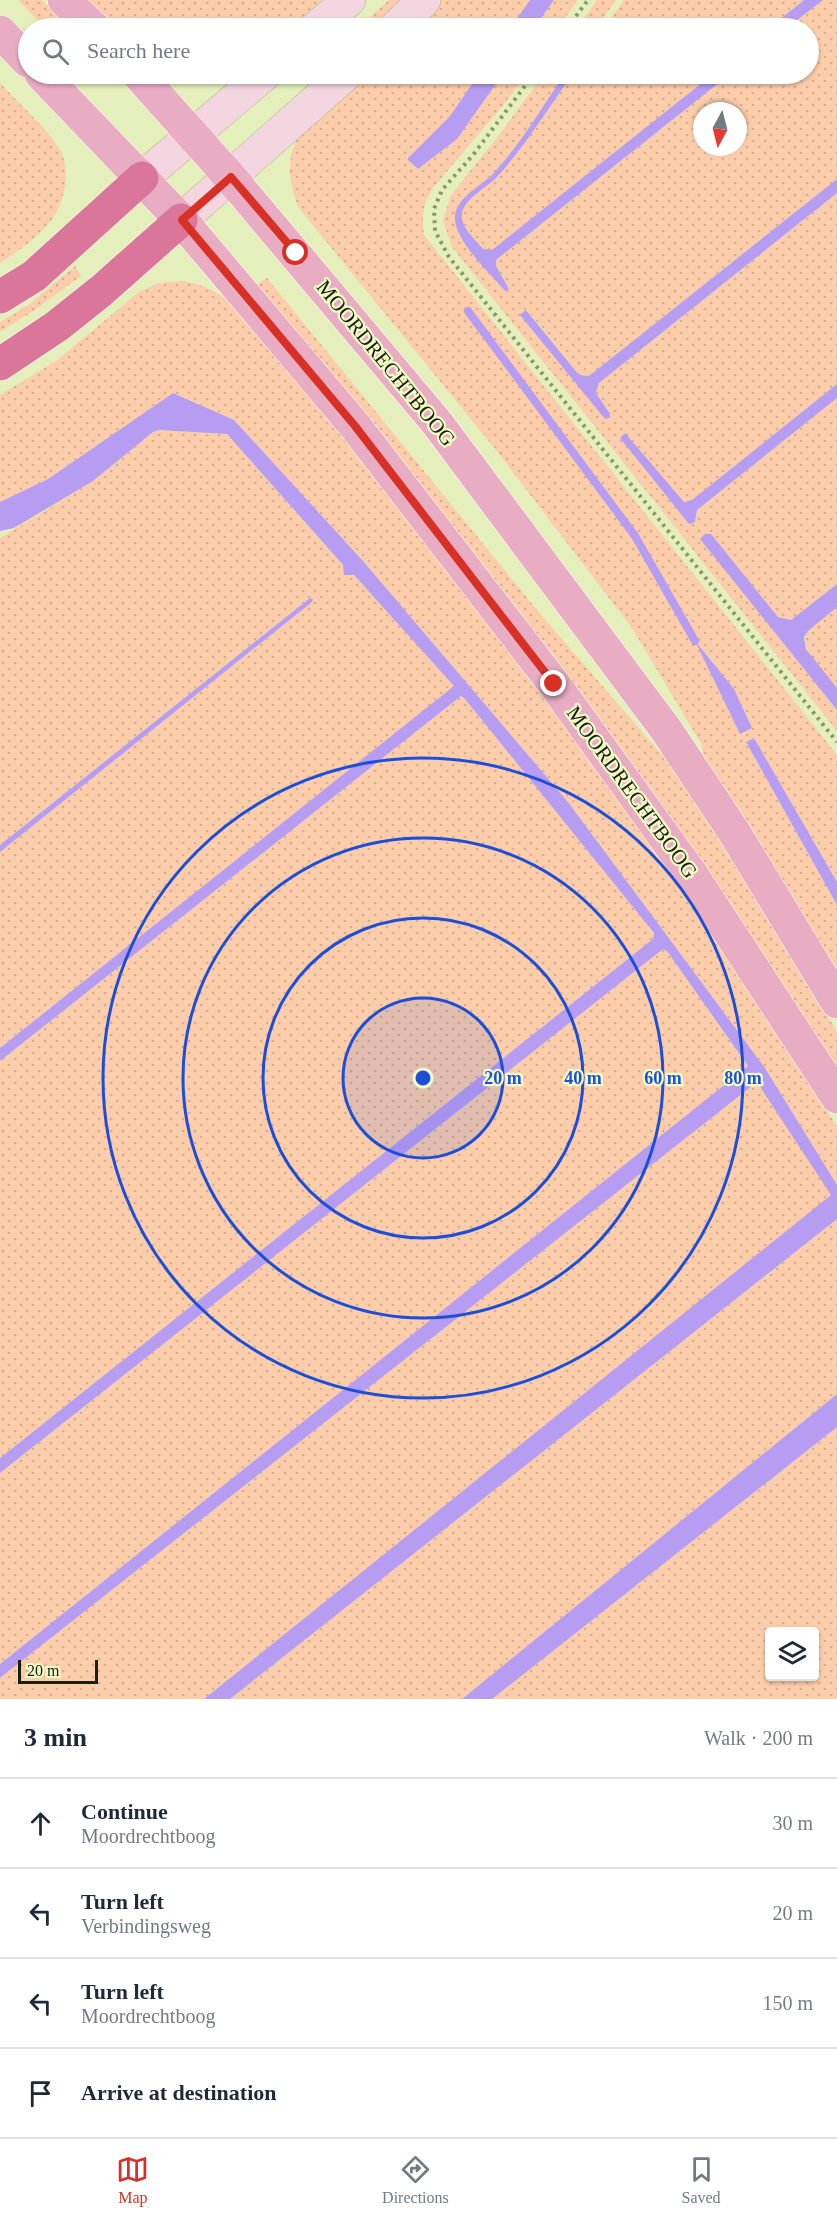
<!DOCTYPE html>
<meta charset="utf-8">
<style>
:root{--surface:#fff;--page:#f6f6f7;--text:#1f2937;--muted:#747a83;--line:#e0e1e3;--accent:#d93025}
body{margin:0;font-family:"Times New Roman",serif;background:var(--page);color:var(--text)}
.controls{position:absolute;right:18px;bottom:18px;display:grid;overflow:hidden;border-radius:6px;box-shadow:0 2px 4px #0004}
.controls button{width:54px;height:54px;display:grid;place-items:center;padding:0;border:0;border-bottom:2px solid var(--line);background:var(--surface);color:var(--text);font:30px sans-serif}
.compass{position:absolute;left:693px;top:102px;width:54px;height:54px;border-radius:50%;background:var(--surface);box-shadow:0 2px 4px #0004;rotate:187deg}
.scale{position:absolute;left:18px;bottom:15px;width:80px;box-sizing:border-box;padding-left:6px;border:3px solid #1a1e0a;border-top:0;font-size:16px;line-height:21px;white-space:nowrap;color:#1a1e0a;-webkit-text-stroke:4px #f1fcc8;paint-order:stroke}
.stop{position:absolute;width:18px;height:18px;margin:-14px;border:4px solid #d93025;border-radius:50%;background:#fff}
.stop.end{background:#d93025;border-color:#fff;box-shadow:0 2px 6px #0008}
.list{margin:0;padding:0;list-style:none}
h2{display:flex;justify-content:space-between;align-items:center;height:78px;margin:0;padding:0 24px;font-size:26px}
h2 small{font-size:20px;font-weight:400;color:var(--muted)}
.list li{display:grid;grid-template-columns:39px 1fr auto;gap:18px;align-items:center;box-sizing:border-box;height:90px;padding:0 24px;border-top:2px solid var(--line)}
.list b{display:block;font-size:22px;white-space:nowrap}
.list p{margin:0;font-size:20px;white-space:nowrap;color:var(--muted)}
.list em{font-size:20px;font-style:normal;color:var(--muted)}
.icon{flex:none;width:33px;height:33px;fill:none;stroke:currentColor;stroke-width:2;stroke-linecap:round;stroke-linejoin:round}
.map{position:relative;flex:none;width:837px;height:1699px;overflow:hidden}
.search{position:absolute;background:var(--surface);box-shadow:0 2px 4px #0004;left:18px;right:18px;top:18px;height:66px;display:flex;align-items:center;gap:15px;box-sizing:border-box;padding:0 21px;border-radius:33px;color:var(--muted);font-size:22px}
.sheet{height:438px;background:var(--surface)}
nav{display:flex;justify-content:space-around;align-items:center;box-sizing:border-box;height:84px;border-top:2px solid var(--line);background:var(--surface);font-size:16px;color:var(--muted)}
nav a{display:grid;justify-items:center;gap:3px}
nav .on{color:var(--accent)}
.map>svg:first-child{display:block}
.grass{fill:url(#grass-dots);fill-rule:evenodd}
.water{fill:#b79df2}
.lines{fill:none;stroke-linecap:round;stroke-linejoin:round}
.stream{stroke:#b79df2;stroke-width:8}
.secondary-casing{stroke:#b1bb89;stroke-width:34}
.primary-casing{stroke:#fff;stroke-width:34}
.highway-casing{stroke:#fff;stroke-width:34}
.path{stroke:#8d956e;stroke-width:4;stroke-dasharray:3 4.5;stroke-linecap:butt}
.secondary{stroke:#f4d6e1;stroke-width:33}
.primary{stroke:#e9adc3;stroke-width:33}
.highway{stroke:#db769b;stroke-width:33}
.route{stroke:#d93025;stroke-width:8}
.ring{fill:none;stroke:#1d4ed8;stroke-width:3}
.labels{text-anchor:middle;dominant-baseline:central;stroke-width:4.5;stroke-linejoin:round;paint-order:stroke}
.street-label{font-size:21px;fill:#1a1e0a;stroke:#f1fcc8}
.centre{fill:#1d4ed8;stroke:#f1fcc8;stroke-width:3}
.ring-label{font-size:18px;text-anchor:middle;font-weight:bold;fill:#1d4ed8;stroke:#f1fcc8;stroke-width:4.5;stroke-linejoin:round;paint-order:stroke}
</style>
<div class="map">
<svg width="837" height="1699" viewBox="0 0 837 1699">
<defs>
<pattern id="grass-dots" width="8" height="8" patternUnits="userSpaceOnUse" patternTransform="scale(1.5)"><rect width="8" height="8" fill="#fccdab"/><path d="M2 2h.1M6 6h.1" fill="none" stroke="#d7b092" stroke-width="1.8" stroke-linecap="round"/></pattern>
</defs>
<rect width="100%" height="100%" fill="#e4efbb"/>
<g class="grass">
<path d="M18,0H42L72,28H45Z"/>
<path d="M88,0H322L292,28H117Z"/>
<path d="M389,0H412L384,28H358Z"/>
<path d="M436,0H530L510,28H409Z"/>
<path d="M554,0H578L558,28H534Z"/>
<path d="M597,0H616L596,28H577Z"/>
<path d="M624,0H804L769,28H604Z"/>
<path d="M823,0H837V179L589,376L579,375L527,310L521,315L610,414L596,393L599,383L837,193V384L692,500L683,502L625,434L695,522L697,510L837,398V584L791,620L778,617L711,535L701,539L837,710V731L452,247L443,220L451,195L496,139L544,74H565C542,107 520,145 492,175C480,187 453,200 455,220C458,244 492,272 509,288L496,266V260L730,74H808V28H787ZM702,111H738V147H702Z"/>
<path d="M360,74H479L450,116L407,159L418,169L457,139L503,74H526L505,103L433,188C422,206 422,214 424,235L837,755V882L754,738L746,742L837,905V971L703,754L702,745L632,628L492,445L298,207L293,191L290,172L291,155L298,135ZM697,645L751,728L740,734Z"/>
<path d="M573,74H713L492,251L483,249C476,240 460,227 462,214C464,199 486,188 496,178C525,147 548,108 573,74Z"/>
<path d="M0,83C19,104 43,124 59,148C72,169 65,204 50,222C37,238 17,252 0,263Z"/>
<path d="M75,266L81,276L32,312L0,332V322L30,304Z"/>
<path d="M267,278L537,610L686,783L768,912L837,1032V1070L558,665L485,567L257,285Z"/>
<path d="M182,281C207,285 222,294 240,312L372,473L510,648L617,795L722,949L837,1126V1185L765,1068L568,802L363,561L234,420L173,393L48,479L0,502V395L56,361L139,292L159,283Z"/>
<path d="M159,430L227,434L345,568L354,575L455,686L0,1048V852L312,602L313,599L310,598L0,845V538L93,481L153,432Z"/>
<path d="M837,607V688C828,676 796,646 807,632C814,622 828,615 837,607Z"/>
<path d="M461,696L465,699L654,933L653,939L0,1458V1061Z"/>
<path d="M663,949L667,951L748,1066L0,1664V1473Z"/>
<path d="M757,1082L832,1195L204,1699H0V1678Z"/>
<path d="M837,1219V1394L462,1699H230Z"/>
<path d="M837,1427V1699H492ZM770,1632H814V1676H770Z"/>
</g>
<g class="water">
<path d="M530,0H554L534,28H510Z"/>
<path d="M804,0H823L787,28H769Z"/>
<path d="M479,74H503L457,139L418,169L407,159L450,116Z"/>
<path d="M565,74H573C548,108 525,147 496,178C486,188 464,199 462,214C460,227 476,240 483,249L492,250L713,74H730L496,260V266L509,289L505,291C491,274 457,243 455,220C453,199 480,187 492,175C520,145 542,107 565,74Z"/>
<path d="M837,179V193L599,383L596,393L610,414L609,418L605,419L520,315L526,310L579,375L589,376Z"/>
<path d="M837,384V398L697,510L695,522L689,524L620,438L625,433L684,502L692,500Z"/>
<path d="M173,393L234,420L363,561L568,802L765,1068L837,1185V1219L230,1699H204L831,1195L757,1082L0,1678V1664L748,1066L667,951L663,949L0,1473V1458L653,939L654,933L465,699L461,696L0,1061V1048L454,686L354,575H344L343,565L227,434L159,430L153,432L93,481L14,528L0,531V502L48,479Z"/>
<path d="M705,534H711L778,617L791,620L837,584V607L808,631L804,637L806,649L837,688V710L700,539Z"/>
<path d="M310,598L313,599L312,602L0,852V845Z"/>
<path d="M695,641L734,689L752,728L740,734Z"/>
<path d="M754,738L837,882V905L746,742Z"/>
<path d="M837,1394V1427L492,1699H462Z"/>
</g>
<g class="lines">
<path class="stream" d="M468,311L635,536L695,641"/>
<defs>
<g id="secondary">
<path d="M316,28L349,0"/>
<path d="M395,28L424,0"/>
<path d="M142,178L265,74"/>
<path d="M181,220L346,74"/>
</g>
<g id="primary">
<path d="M64,0L94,28"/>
<path d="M0,32L28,61"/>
<path d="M41,74L181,220L355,426L554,684L692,875L837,1097"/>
<path d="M138,74L230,177L437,423L667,731L734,832L837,1002"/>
</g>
<g id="highway">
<path d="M0,297L34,276L142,178"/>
<path d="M0,364L57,326L101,291L181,220"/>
</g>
</defs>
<use href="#secondary" class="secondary-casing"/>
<use href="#primary" class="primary-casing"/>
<use href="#highway" class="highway-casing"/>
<g class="path">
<path d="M567,28L588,0"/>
<path d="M534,74L473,155L442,190L434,209L435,231L449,257L837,742"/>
</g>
<use href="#secondary" class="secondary"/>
<use href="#primary" class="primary"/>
<use href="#highway" class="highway"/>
</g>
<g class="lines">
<path class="route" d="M296,253L231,177L182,220L355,426L554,684"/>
</g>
<circle cx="423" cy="1078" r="80" fill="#1d4ed8" fill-opacity=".12"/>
<g class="ring">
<circle cx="423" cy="1078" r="80"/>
<circle cx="423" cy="1078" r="160"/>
<circle cx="423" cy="1078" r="240"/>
<circle cx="423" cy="1078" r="320"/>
</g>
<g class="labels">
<g class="street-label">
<text transform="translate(386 363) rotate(51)">MOORDRECHTBOOG</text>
<text transform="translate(632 792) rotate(54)">MOORDRECHTBOOG</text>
</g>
</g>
<circle cx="423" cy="1078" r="9" class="centre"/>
<g class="ring-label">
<text x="503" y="1084">20 m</text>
<text x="583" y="1084">40 m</text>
<text x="663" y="1084">60 m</text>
<text x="743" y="1084">80 m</text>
</g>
</svg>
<div class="controls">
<button><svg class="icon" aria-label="layers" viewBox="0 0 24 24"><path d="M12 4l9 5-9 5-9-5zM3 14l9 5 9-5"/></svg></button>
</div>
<svg class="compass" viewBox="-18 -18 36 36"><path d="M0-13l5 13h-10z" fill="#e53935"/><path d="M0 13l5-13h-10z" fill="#747a83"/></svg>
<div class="scale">20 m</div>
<div class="stop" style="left:296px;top:253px"></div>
<div class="stop end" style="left:554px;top:684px"></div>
<div class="search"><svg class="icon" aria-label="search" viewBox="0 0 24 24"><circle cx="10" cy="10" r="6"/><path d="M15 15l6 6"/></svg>Search here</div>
</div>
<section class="sheet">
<h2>3 min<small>Walk · 200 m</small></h2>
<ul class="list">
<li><svg class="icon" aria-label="ahead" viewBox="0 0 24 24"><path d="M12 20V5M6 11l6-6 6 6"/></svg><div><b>Continue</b><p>Moordrechtboog</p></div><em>30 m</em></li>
<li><svg class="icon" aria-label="left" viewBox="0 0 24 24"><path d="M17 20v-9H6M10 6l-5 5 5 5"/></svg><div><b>Turn left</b><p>Verbindingsweg</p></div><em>20 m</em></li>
<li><svg class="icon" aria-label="left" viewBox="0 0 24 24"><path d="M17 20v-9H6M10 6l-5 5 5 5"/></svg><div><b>Turn left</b><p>Moordrechtboog</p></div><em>150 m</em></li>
<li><svg class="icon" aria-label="arrive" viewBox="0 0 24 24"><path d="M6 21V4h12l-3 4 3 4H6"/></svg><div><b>Arrive at destination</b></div></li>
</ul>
</section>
<nav>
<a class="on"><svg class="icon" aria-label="map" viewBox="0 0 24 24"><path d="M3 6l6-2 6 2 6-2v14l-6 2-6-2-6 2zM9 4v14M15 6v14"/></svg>Map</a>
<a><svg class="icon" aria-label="directions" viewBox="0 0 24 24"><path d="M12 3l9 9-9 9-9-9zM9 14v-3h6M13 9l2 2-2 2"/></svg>Directions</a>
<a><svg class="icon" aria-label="saved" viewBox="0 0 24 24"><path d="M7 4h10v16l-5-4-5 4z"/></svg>Saved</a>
</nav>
